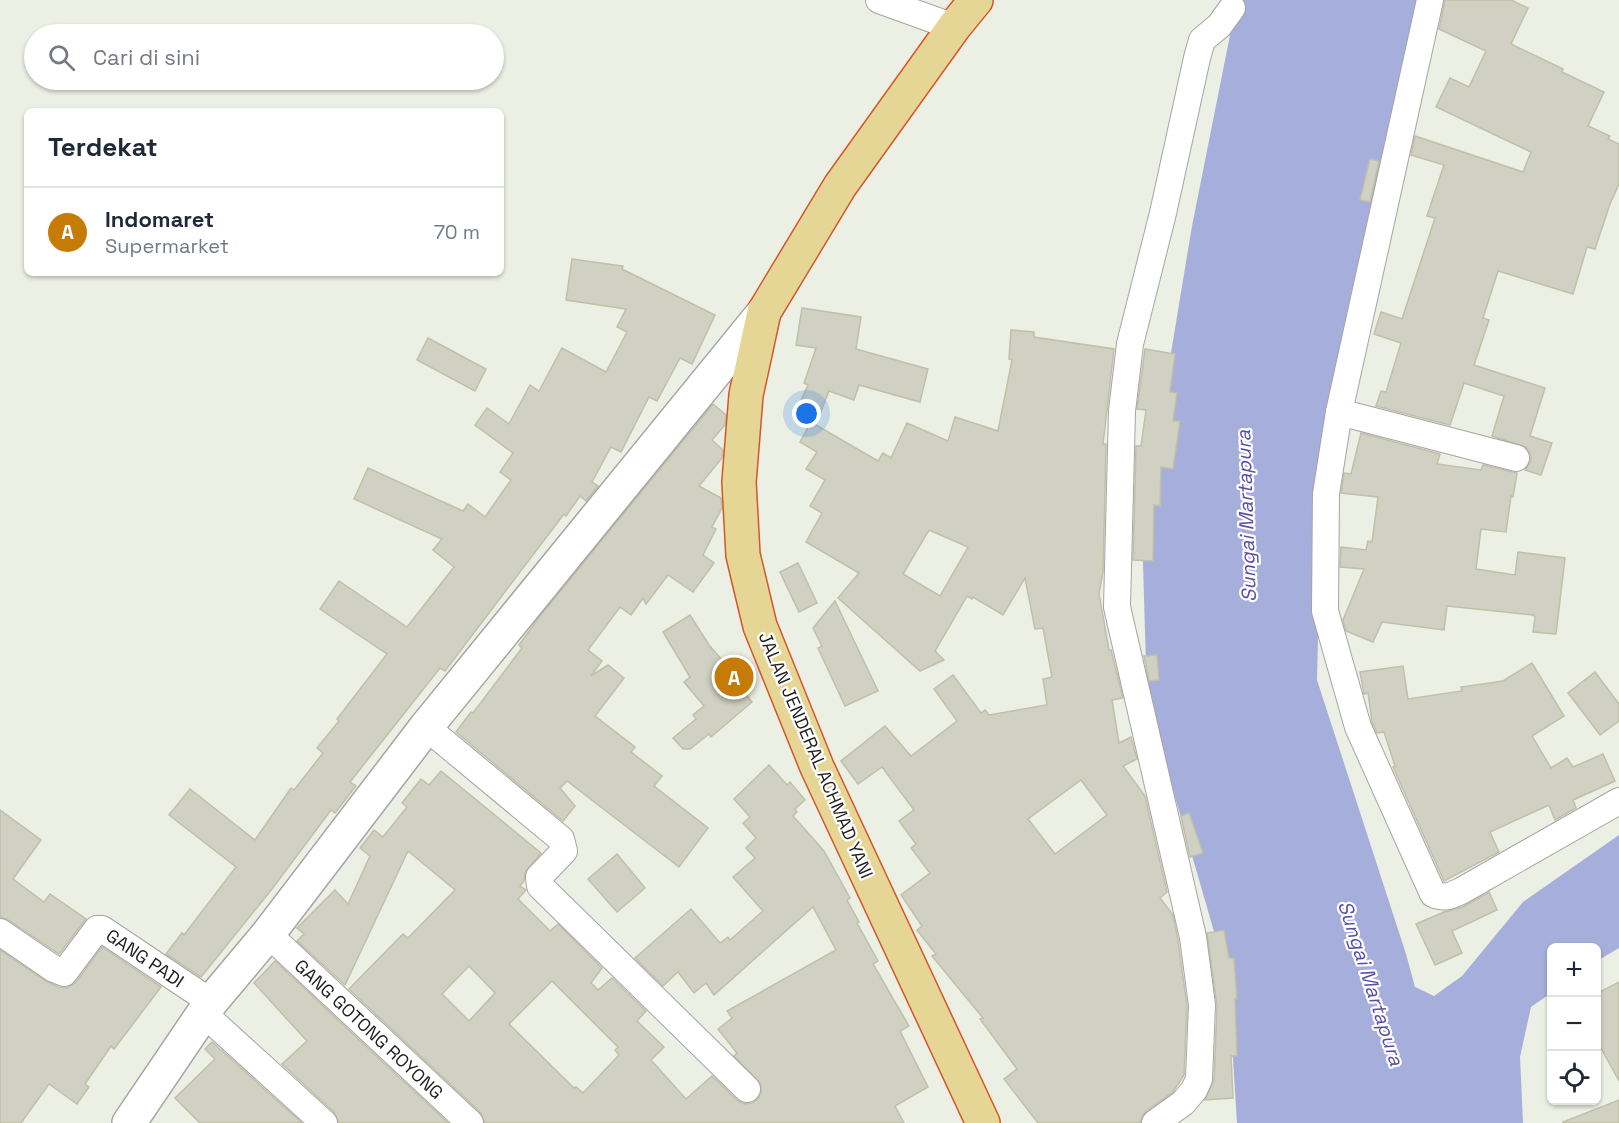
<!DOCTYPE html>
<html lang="id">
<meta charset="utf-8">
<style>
:root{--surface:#fff;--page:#f2f2f3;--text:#1f2937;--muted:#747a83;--line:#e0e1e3;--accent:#c67b06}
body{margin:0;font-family:"Space Grotesk",sans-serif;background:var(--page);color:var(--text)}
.controls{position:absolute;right:18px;bottom:18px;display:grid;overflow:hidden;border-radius:9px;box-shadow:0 2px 4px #0004}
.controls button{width:54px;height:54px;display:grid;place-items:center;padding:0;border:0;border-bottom:2px solid var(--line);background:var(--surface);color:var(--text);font:30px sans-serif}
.you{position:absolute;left:807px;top:414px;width:21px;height:21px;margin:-15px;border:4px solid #fff;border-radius:50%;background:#1a73e8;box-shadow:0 0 0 9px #1a73e833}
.badge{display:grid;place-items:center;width:39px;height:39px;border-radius:50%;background:var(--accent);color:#fff;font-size:20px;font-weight:700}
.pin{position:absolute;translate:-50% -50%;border:3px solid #fff;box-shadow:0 2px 6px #0006}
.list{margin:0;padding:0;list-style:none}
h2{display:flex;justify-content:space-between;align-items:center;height:78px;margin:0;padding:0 24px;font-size:26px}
h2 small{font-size:20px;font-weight:400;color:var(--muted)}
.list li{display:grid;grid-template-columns:39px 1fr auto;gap:18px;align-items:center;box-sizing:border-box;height:90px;padding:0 24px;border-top:2px solid var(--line)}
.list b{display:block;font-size:22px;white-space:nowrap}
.list p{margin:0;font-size:20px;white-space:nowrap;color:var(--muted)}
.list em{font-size:20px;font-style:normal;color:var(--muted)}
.icon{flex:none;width:33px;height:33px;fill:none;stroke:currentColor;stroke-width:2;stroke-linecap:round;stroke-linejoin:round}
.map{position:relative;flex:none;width:1619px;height:1123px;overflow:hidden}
.search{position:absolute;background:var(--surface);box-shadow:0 2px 4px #0004;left:24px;top:24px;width:480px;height:66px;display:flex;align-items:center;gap:15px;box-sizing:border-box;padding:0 21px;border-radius:33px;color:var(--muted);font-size:22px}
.panel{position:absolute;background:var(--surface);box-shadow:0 2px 4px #0004;left:24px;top:108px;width:480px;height:168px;border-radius:9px}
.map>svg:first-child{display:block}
.water{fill:#a6afdb}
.building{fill:#d0d1c2;stroke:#bfc0a7;stroke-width:1.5;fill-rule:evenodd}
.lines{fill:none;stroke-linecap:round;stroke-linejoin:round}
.minor-casing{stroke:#a5a5a5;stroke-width:28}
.tertiary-casing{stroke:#a5a5a5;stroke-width:36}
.trunk-casing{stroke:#d4572a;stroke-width:36}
.minor{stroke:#fff;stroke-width:26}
.tertiary{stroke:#fff;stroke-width:33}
.trunk{stroke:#e6d696;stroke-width:33}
.labels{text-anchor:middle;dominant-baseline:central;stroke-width:4.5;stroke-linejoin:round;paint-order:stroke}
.street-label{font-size:18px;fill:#1e1e1e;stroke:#fff}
.water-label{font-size:20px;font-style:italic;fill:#584dab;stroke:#fff}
</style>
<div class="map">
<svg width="1619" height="1123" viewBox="0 0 1619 1123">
<rect width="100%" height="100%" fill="#ecefe4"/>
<path class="water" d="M1237,0H1426L1321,511L1317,680L1406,954L1415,987L1434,996L1462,976L1523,902L1619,835V948L1597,961L1596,948H1552L1551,993L1531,1007L1520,1057L1523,1123H1237L1228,980L1147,700L1142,528L1192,226Z"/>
<g class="building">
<path d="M1445,0H1511L1528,8L1511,44L1563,69L1562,72L1604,92L1588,126L1610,136L1608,139L1619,144V184L1610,204L1595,249L1587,247L1573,294L1498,271L1483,318L1489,320L1474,365L1545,388L1530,436L1552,443L1541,475L1525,470L1531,461L1530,453L1526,447L1492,436L1504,396L1464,383L1450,425L1376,406L1381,391L1386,392L1401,343L1374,334L1381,312L1402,319L1435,218L1427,216L1444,165L1411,155L1415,136L1523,172L1531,152L1436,107L1450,78L1469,87L1486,51L1439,29Z"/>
<path d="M1370,159L1379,161L1370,202L1360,200Z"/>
<path d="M572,259L623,266L622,269L715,315L692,364L680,358L657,401L649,397L621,452L611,447L592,482L598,486L586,501L580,496L566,516L564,514L445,671L440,668L350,782L356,786L335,813L331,810L272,889L201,977L166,954L182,933L184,935L236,867L169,815L190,789L255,840L291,788L294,790L323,753L317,748L339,721L337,719L387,654L320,609L339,581L407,627L454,567L433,550L442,539L354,499L368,468L463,511L468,504L485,517L511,480L500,472L513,453L475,425L487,408L509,424L530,385L539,391L562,348L606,372L627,332L617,327L626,309L566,300Z"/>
<path d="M802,308L861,317L856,349L928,369L920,402L859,385L854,400L829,391L819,416L798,407L808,385L804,383L816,348L796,345Z"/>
<path d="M1011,330L1034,332V337L1114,349L1103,444H1106L1103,572L1099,594L1109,650H1111L1123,698L1112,700L1119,743L1131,737L1137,759L1123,766L1145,796L1167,892L1160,898L1173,915L1178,940L1187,1006L1184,1075L1173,1092L1146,1111L1142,1116L1140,1123H1038L1004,1079L1017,1069L980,1019L983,1018L932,956L936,954L917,930L922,926L901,895L930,873L911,848L916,844L899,821L914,810L882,767L858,784L841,761L885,726L911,756L957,721L934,689L953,675L981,713L985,710L989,715L1047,705L1043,679L1052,677L1043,628L1035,629L1025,578L1003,615L973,597L972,599L967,596L935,651L944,660L920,671L838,598L859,573L806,542L822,513L810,506L825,480L806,469L817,452L800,442L811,422L878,461L883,453L891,458L907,423L948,441L955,417L998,431L1012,360L1009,359ZM929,530L968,547L940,596L903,574ZM1081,780L1107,815L1055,854L1028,819Z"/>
<path d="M428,338L486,369L475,391L417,360Z"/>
<path d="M1145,349L1175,354L1170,392L1177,393L1173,421H1180L1173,469L1161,467L1160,506L1154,505L1153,561L1133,560L1136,446H1141L1146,410L1137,409Z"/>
<path d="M713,404L726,415L725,425L712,440L723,450L722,458L699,486L721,498L722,508L712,527L716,529L703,555L714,563L693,592L668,575L646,604L643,598L631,615L620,607L588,650L602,661L591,676L608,665L624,678L595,716L635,747L631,752L662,776L654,786L708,828L679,867L567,781L560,788L575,806L563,821L456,732L471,712L473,713L522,648L519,645L540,616Z"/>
<path d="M1361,433L1440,454L1437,464L1481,470L1483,465L1517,473L1513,497L1511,496L1506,532L1481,529L1476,569L1515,575L1518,552L1565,558L1556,634L1533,632L1535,617L1533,615L1447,606L1444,630L1382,622L1373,642L1346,631L1343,620L1364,569L1340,567L1341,547L1366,550L1368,541L1372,542L1378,497L1341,493L1344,473L1351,474Z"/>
<path d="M798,563L817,603L799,612L780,572Z"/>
<path d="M835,601L878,691L845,706L818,648L822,646L813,628Z"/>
<path d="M690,615L709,645L734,674L731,676L752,702L711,737L709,734L690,749H683L673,738L696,719L693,715L704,706L684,682L690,677L663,632Z"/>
<path d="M1157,655L1159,680L1149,681L1144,656Z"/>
<path d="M1532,663L1564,716L1532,736L1551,768L1567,758L1573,767L1603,754L1615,781L1573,800L1576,808L1555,820L1549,805L1490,832L1499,852L1444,881L1393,767L1395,766L1384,732L1377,733L1372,722L1368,693L1364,694L1360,672L1403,666L1408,699L1462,691L1461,687L1503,681Z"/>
<path d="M1595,672L1619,704V721L1600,735L1568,693Z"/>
<path d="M769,765L787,785L790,782L805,800L795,809L797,812L793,816L824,851L839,878L850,898L847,900L859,922L857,923L878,961L873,964L909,1026L900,1031L928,1087L895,1106L904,1123H485L480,1112L349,989L403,934L408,938L455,890L408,851L345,985L297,941L304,934L297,928L335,890L348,904L370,856L360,848L374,830L383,837L407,807L402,803L421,779L429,785L441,771L541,853L525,872L524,881L520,886L526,890L518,899L550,931L558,924L602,968L591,983L598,990L612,978L646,1011L637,1021L664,1047L651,1060L686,1099L712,1076L737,1100L744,1104L752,1103L758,1099L761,1093V1084L734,1056L737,1053L718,1029L732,1018L727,1011L836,950L813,907L714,995L706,983L694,993L678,972L663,986L635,958L691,909L720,943L728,937L730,940L763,911L733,877L755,858L746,848L756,838L743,823L750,817L734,799ZM469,966L495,993L469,1021L442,994ZM552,981L618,1047L615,1050L619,1055L583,1093L576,1087L574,1088L509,1024Z"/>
<path d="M0,810L41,840L13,879L44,902L50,894L86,919L59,954L8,920L0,917Z"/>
<path d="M1189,813L1203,853L1190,857L1181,816Z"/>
<path d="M617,854L645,888L617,912L588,879Z"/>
<path d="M1489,892L1497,910L1452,931L1462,953L1435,965L1416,924L1444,912L1463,907Z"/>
<path d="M1224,930L1229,958H1234L1237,999H1235L1237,1056H1231L1233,1098L1205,1100L1214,1080L1217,1006L1207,933Z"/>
<path d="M102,947L161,987L114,1049L111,1046L85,1084L89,1087L77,1104L49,1084L21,1123H0V950L46,981L58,987L67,988L76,982Z"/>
<path d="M275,961L448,1123H339L334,1112L282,1064L307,1041L254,983Z"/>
<path d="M1619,982V1081L1596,1039V994Z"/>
<path d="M212,1042L302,1123H200L175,1098L215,1059L205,1049Z"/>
<path d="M1619,1100V1123H1564L1563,1122Z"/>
</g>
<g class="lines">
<defs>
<g id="minor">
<path d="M879,0L954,27"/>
<path d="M1430,0L1339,412L1326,494L1325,611L1358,727L1433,894C1444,899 1450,896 1461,891L1619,801"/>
<path d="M1339,412L1516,458"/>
<path d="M426,727L561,839L564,851L539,877L540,886L747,1089"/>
<path d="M0,932L54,969L64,973L97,929H102L211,1002"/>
<path d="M268,934L470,1123"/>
<path d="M204,1014L324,1123"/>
<path d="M1155,1123L1183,1103L1194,1090L1199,1079L1202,1005L1193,937L1117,607L1122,411L1130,344L1163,213L1197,58L1202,40L1219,26L1232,8"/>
</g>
<path id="tertiary" d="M129,1123L211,1002L268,934L426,727L764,312"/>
<path id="trunk" d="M976,0L954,27L840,186L764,312L746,395L739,482L743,555L760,626L817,767L983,1123"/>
</defs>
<use href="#minor" class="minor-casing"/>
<use href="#tertiary" class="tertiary-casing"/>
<use href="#trunk" class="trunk-casing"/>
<use href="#minor" class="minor"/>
<use href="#tertiary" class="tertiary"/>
<use href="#trunk" class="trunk"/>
</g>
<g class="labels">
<g class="street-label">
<text transform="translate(816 755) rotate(67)">JALAN JENDERAL ACHMAD YANI</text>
<text transform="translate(145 958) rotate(34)">GANG PADI</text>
<text transform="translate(369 1029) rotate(43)">GANG GOTONG ROYONG</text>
</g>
<g class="water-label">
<text transform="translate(1246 516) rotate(-92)">Sungai Martapura</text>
<text transform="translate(1371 983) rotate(72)">Sungai Martapura</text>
</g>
</g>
</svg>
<div class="controls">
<button>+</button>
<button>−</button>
<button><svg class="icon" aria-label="locate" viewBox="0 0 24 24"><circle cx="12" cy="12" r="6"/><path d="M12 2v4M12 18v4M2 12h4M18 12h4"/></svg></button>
</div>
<div class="you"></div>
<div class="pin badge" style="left:734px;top:677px">A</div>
<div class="search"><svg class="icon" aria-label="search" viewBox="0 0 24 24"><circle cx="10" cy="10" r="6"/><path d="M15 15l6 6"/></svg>Cari di sini</div>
<section class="panel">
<h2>Terdekat<small></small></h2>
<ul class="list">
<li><span class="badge">A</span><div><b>Indomaret</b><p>Supermarket</p></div><em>70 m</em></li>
</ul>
</section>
</div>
